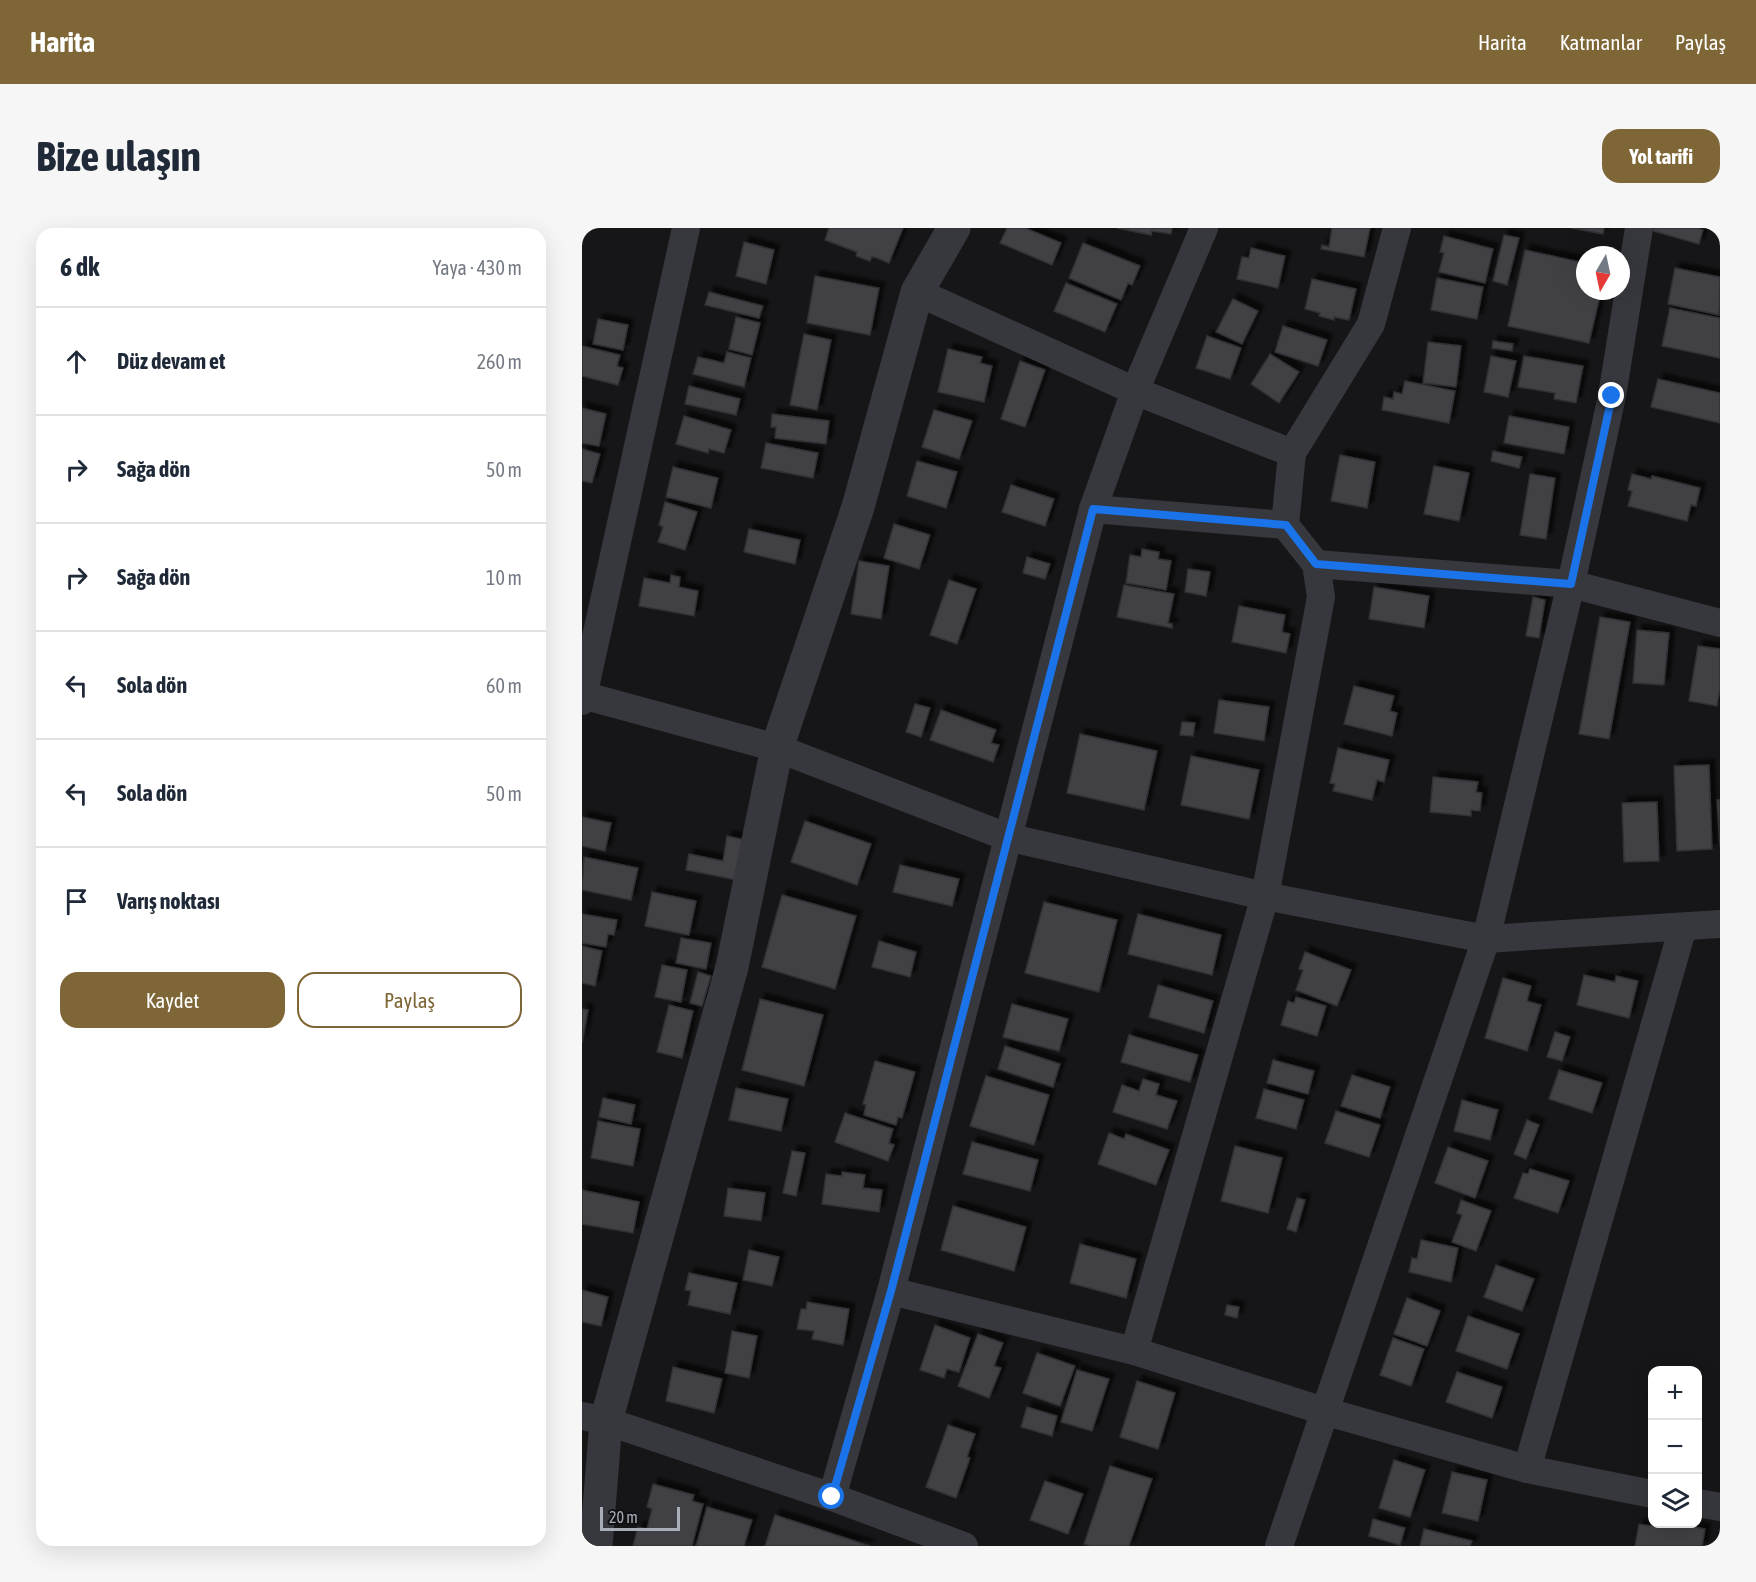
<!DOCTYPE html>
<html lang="tr">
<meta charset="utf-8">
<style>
:root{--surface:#fff;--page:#f6f6f7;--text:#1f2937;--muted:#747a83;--line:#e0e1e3;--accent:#7e6636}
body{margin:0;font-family:"Asap Condensed",sans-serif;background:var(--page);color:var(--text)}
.controls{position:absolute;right:18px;bottom:18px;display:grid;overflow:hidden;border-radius:12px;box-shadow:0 6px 24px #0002}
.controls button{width:54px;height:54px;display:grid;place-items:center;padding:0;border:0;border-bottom:2px solid var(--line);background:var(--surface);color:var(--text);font:30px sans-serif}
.compass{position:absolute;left:994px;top:18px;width:54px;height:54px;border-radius:50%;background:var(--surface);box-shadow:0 6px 24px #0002;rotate:189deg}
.scale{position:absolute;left:18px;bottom:15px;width:80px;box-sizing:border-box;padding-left:6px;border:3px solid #a8adb8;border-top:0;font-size:16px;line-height:21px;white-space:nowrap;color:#a8adb8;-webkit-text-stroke:4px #111113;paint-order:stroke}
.stop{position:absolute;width:18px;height:18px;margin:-14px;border:4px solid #1a73e8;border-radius:50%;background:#fff}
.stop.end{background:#1a73e8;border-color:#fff;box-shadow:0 2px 6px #0008}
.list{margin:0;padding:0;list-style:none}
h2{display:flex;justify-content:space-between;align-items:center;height:78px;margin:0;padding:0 24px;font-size:26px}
h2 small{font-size:20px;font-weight:400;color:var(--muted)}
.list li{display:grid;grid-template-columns:39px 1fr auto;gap:18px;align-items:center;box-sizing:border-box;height:108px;padding:0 24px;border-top:2px solid var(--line)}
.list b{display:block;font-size:22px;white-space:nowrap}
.list em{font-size:20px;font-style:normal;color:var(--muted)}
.actions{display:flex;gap:12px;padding:18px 24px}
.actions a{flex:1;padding:14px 0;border:2px solid var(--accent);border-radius:18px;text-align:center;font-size:21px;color:var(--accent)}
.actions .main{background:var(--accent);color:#fff}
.icon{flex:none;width:33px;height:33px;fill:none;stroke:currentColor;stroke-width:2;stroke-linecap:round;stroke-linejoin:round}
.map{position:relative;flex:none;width:1138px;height:1318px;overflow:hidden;border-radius:18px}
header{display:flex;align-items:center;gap:36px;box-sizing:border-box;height:84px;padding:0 30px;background:var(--accent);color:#fff}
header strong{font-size:28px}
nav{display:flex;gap:33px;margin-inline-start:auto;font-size:21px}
.intro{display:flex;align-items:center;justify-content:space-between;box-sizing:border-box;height:144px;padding:0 36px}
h1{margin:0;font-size:42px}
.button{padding:15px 27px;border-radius:18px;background:var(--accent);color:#fff;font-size:21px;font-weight:700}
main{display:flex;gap:36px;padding:0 36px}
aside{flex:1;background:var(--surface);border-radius:18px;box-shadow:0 6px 24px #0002}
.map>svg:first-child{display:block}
.building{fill:#404145;stroke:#303034;stroke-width:1.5;filter:url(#shadow)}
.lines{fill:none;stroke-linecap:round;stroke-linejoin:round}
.minor{stroke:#37383d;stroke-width:28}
.tertiary{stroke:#37383d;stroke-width:33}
.route{stroke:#1a73e8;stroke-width:8}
</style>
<header>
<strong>Harita</strong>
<nav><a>Harita</a><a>Katmanlar</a><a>Paylaş</a></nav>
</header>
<div class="intro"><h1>Bize ulaşın</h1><a class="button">Yol tarifi</a></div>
<main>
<aside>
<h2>6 dk<small>Yaya · 430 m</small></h2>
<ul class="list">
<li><svg class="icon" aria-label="ahead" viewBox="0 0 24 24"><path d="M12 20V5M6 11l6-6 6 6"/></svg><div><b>Düz devam et</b></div><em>260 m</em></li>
<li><svg class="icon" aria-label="right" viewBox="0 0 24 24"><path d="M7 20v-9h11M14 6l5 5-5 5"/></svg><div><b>Sağa dön</b></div><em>50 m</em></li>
<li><svg class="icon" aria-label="right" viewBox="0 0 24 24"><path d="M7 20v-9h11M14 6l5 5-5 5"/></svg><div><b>Sağa dön</b></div><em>10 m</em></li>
<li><svg class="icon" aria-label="left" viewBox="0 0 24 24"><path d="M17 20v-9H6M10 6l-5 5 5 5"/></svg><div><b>Sola dön</b></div><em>60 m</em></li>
<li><svg class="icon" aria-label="left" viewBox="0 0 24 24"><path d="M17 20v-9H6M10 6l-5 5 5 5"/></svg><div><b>Sola dön</b></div><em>50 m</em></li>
<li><svg class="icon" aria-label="arrive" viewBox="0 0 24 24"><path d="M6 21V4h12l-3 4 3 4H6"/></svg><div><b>Varış noktası</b></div></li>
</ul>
<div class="actions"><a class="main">Kaydet</a><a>Paylaş</a></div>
</aside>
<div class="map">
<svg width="1138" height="1318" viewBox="0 0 1138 1318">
<defs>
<filter id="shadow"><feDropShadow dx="5.5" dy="-5.5" stdDeviation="1.5" flood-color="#0009"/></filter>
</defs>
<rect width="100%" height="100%" fill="#161618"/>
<g class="building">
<path d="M247,0H321L307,35L290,28L288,33L274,28L275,24L243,12Z"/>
<path d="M425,0H443L479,15L470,37L418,15Z"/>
<path d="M535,0H590L589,6L570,3L569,7Z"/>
<path d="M750,0H788L782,29L739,21L740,17L747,19Z"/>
<path d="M989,0H1022L1021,6Z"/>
<path d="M1072,0H1115L1121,2L1117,16L1071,3Z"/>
<path d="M922,7L937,10L925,57L911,53Z"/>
<path d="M862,8L911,21L903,55L857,44L862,25L858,24Z"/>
<path d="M162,14L192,22L184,56L154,48Z"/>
<path d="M501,15L558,38L550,57L546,55L539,72L487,50Z"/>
<path d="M669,20L703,28L696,60L655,51L660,29L667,30Z"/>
<path d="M943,22L1003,35V63H1019L1007,115L926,98Z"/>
<path d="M1093,40L1138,49L1137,87L1086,76Z"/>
<path d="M233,48L297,60L288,107L225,95Z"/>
<path d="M855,50L901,59L895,91L849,82Z"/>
<path d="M730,51L774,61L767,92L752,89V92L737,88L738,85L723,81Z"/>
<path d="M484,55L535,76L523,104L472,83Z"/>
<path d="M127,64L181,78L177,90L123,77Z"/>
<path d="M651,71L676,83L660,116L634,104Z"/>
<path d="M1088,80L1138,90V130L1080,118Z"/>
<path d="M154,89L178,95L170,127L147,121Z"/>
<path d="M16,91L46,97L41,122L11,116Z"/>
<path d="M701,98L745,112L736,138L693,124Z"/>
<path d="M222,106L249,112L235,182L208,177Z"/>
<path d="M625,108L659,120L648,151L614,140Z"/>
<path d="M911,113L931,116L930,123L910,120Z"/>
<path d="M846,114L879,118L874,159L841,155Z"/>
<path d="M0,118L38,127L35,138L41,140L36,157L0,148Z"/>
<path d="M366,121L400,129L398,135L410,138L402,174L356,164Z"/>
<path d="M145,124L169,130L162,159L111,146L116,129L142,135Z"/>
<path d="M688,126L717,144L697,175L669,156Z"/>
<path d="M909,128L934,133L926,169L902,164Z"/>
<path d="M942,128L1001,138L994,175L972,171L973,165L936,159Z"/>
<path d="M438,133L463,142L443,199L419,191Z"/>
<path d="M1076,151L1138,165V195L1069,179Z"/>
<path d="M823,153L873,163L867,195L800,182L802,169L811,171L812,164L820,166Z"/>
<path d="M107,158L158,171L154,187L103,176Z"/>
<path d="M0,180L24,186L17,218L0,215Z"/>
<path d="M352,182L390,193L377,231L340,219Z"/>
<path d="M190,186L247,193L244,216L193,210L194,199H189Z"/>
<path d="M102,188L149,202L142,225L127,221L126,225L94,216Z"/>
<path d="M927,188L987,199L982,226L922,215Z"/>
<path d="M184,215L236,225L231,250L179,240Z"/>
<path d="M0,221L18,226L10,255L0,253Z"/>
<path d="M911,223L940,229L937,240L909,233Z"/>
<path d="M758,227L793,234L785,280L749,273Z"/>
<path d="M335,233L375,244L364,280L325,268Z"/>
<path d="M852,238L887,245L877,293L842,286Z"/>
<path d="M91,239L136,250L129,280L84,269Z"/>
<path d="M948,246L973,250L964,311L938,307Z"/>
<path d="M1050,246L1069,251L1070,248L1118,260L1114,278L1109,277L1105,293L1046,278L1050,263L1046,262Z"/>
<path d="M429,257L472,271L463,298L420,284Z"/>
<path d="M83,274L115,284L103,322L76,314L81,299L77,297Z"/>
<path d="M312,296L348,307L337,341L302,330Z"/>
<path d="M167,301L218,312L213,336L162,324Z"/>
<path d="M560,321L577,324L576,331L589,333L584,362L544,355L548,327L559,329Z"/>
<path d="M445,329L468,336L463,351L441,345Z"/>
<path d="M277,333L307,338L299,391L269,386Z"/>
<path d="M606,341L628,344L624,368L603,364Z"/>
<path d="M89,347L98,349L97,359L116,363L112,388L57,378L62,350L88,355Z"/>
<path d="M367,352L394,361L375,416L348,407Z"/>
<path d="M542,357L592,366L586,395L590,396V400L535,389Z"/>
<path d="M792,359L847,368L842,400L787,391Z"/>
<path d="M951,369L963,372L957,410L944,408Z"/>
<path d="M657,378L703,387L700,404L708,406L704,425L650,414Z"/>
<path d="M1018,389L1048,394L1027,511L997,506Z"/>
<path d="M1055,402L1087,405L1082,457L1051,455Z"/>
<path d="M1116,418L1138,421V460L1135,478L1107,473Z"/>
<path d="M772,458L812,468L808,483L815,485L810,508L762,496Z"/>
<path d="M637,472L687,479L682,513L632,505Z"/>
<path d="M333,476L348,480L339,509L324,504Z"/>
<path d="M359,482L414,502L409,515L417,517L411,534L348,512Z"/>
<path d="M600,494L613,495L611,508L598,507Z"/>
<path d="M498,506L575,523L562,582L485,565Z"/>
<path d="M756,520L807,532L802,554L795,552L790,572L751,563L753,556L748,555Z"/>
<path d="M609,528L677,542L667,591L599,577Z"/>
<path d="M1127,537L1130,621L1095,623L1092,538Z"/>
<path d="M851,549L896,554L894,564L900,565L898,583L889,582V588L848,584Z"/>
<path d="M1135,572H1138V619Z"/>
<path d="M1075,574L1077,633L1042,634L1040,575Z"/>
<path d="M0,589L29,595L23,623L0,618Z"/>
<path d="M223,593L289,616L275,657L209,634Z"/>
<path d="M145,608L168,613L160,653L104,642L107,626L141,633Z"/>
<path d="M2,629L56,640L49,672L0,662Z"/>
<path d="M318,637L377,651L370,678L311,664Z"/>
<path d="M70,664L114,673L107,707L63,698Z"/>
<path d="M200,667L274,688L253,761L180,739Z"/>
<path d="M462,674L535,692L517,764L443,745Z"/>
<path d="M0,686L35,692L32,707L26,706L24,719L0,715Z"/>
<path d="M556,686L639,707L630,747L546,726Z"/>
<path d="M99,710L129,715L124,741L94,735Z"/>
<path d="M297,713L334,724L328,749L290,739Z"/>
<path d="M0,718L20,723L13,758L0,755Z"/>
<path d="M723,724L769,742L755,778L714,762L721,742L717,741Z"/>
<path d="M80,737L105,742L99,774L73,769Z"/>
<path d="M116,744L129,748L120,778L108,775Z"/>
<path d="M1002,747L1033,754L1034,748L1056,753L1047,790L995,777Z"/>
<path d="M921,750L949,758L945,773L959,777L945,823L903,810Z"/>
<path d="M576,757L631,773L622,805L567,789Z"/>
<path d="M714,769L744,778L735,808L699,797L706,773L712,775Z"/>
<path d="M178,771L241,787L222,858L160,842Z"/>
<path d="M430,776L486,791L477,823L421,809Z"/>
<path d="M87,777L111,783L100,830L75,824Z"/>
<path d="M0,781L6,782L0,815Z"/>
<path d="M973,804L988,809L980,833L965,829Z"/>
<path d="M547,807L616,827L608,854L539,834Z"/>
<path d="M423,818L478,836L471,859L416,841Z"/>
<path d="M691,832L732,843L726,866L685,855Z"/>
<path d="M293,833L333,844L320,890L316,889L314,897L282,887L284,877L281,876Z"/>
<path d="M977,842L1020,855L1010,885L967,871Z"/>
<path d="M770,847L808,859L798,890L759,878Z"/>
<path d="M404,848L467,867L452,917L388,898Z"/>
<path d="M561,851L577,856L574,867L595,873L585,901L531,884L540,857L557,863Z"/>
<path d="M154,860L206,871L199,903L147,892Z"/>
<path d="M682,861L722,872L714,901L674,890Z"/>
<path d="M21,870L53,877L49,896L17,889Z"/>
<path d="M880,872L916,882L908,912L872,903Z"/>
<path d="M754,883L798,897L787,929L743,915Z"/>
<path d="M263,885L311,901L307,915L312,917L306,933L253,914Z"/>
<path d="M945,892L957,897L944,931L932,926Z"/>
<path d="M16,893L58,901L51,938L9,930Z"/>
<path d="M527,905L542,911L544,906L587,922L574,957L516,936Z"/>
<path d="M390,914L456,932L448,963L381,946Z"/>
<path d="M653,918L700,930L686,985L639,973Z"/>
<path d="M866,919L906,933L893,970L853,955Z"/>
<path d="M210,923L223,925L214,968L201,965Z"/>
<path d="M948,941L987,953L976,985L932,970L941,945L946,946Z"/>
<path d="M260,944L283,947L281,960L300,962L297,984L240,976L244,946L260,948Z"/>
<path d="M146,960L183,965L179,993L142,988Z"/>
<path d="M0,962L57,974L51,1005L0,996Z"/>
<path d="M715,970L723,972L714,1004L705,1001Z"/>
<path d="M879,972L909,983L894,1023L870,1014L880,987L875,985Z"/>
<path d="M371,978L444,999L432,1043L359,1022Z"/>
<path d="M839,1012L876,1020L869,1054L827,1044L830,1030L835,1031Z"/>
<path d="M498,1016L554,1031L544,1070L488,1055Z"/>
<path d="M167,1022L197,1029L190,1058L161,1052Z"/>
<path d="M914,1037L952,1051L940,1083L902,1069Z"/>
<path d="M107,1045L155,1055L148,1086L106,1077L109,1063L103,1062Z"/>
<path d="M0,1062L26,1069L19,1098L0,1094Z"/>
<path d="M825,1070L858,1083L845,1118L812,1106Z"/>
<path d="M225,1074L267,1081L261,1117L230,1111L232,1103L215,1101L219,1081H224Z"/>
<path d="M645,1077L657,1079L655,1090L643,1087Z"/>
<path d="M886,1088L937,1106L925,1141L874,1123Z"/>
<path d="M353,1097L388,1110L377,1144L365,1141L362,1150L338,1142Z"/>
<path d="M150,1103L175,1108L167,1150L143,1145Z"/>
<path d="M396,1106L421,1115L412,1138L419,1140L407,1170L376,1158Z"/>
<path d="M811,1110L842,1121L829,1158L798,1147Z"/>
<path d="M455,1125L493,1138L478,1178L441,1165Z"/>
<path d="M91,1139L140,1151L132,1185L84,1173Z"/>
<path d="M495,1142L527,1151L510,1203L479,1194Z"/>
<path d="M875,1144L920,1159L910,1190L864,1174Z"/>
<path d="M555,1153L593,1165L576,1221L538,1209Z"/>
<path d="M445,1179L475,1188L470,1208L439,1199Z"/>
<path d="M366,1197L393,1206L385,1229L388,1230L374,1270L344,1259Z"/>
<path d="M812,1232L843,1242L828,1289L797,1280Z"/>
<path d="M528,1238L570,1251L547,1318H509L502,1316Z"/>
<path d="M870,1244L905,1252L896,1293L860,1285Z"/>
<path d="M463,1253L501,1266L486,1306L448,1292Z"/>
<path d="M71,1256L112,1267L110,1273L121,1276L110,1318H51L56,1299L65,1301L70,1281L65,1279Z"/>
<path d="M125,1279L170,1292L162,1318H114Z"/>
<path d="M193,1287L288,1318H183Z"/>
<path d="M791,1291L823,1300L818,1317L787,1308Z"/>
<path d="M1070,1293V1296H1098L1123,1301L1120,1318H1053L1057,1296L1069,1298Z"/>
<path d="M842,1301L890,1313L888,1318H838Z"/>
</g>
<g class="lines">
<g class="minor">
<path d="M335,64L553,163L710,225"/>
<path d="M511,281L703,297"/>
<path d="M734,336L989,356L1138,395"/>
<path d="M0,467L195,520L425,609L683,668L904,711L1138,696"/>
<path d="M0,473L104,0"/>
<path d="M309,1063L552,1123L742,1183L945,1241L1070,1266"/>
<path d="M552,1123L683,668L739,369L734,336L703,297L710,225L789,96L815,0"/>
<path d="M0,1188L24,1193L250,1269L382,1318"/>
<path d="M945,1241L1101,699"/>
<path d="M250,1269L309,1063L511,281L553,163L622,0"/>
<path d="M1116,1275L1138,1279"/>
<path d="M697,1318L904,711L989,356L1030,168L1057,0"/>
</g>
<path class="tertiary" d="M14,1318L24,1193L150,739L195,520L276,279L335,64L372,0"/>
</g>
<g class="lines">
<path class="route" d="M250,1269L309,1063L511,281L704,297L734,336L989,356L1030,168"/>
</g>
</svg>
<div class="controls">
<button>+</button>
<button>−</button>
<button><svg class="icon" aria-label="layers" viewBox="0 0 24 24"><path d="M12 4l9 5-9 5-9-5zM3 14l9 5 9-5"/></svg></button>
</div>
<svg class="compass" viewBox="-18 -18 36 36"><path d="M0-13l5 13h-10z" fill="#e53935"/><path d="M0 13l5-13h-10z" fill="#747a83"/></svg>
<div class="scale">20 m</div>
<div class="stop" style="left:250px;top:1269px"></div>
<div class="stop end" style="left:1030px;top:168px"></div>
</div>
</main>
